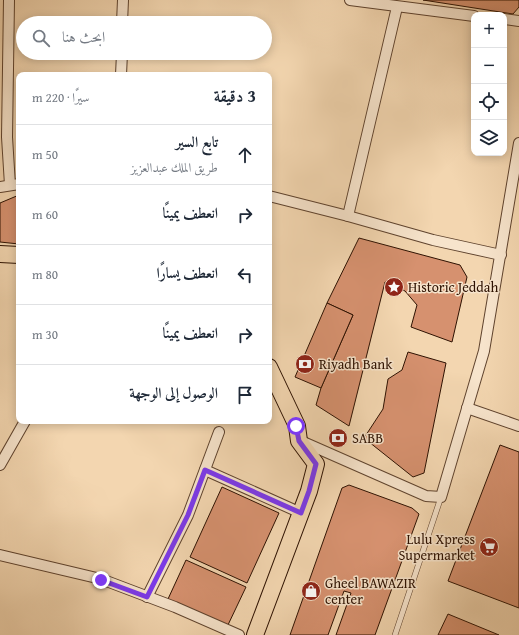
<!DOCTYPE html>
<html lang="ar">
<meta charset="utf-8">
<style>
:root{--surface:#fff;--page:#f2f2f3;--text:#1f2937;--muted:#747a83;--line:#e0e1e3}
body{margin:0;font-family:"Gentium Book Plus",Amiri,serif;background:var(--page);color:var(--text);direction:rtl}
.controls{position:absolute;right:12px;top:12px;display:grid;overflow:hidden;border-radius:8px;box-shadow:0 2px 10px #0003}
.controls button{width:36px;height:36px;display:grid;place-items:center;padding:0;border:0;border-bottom:1px solid var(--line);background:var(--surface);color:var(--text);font:20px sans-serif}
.stop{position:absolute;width:12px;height:12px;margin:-9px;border:3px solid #7c3aed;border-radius:50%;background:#fff}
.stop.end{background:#7c3aed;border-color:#fff;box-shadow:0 1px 4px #0008}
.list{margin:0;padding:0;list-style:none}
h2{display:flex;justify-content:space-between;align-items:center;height:52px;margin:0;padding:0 16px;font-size:17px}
h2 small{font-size:13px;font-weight:400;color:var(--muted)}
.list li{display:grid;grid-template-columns:26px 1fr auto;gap:12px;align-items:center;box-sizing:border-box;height:60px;padding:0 16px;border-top:1px solid var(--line)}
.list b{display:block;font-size:15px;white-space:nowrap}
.list p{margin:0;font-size:13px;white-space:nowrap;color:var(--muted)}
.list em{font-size:13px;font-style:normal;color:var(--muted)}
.icon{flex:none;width:22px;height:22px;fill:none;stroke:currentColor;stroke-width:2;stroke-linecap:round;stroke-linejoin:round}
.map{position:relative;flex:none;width:519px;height:635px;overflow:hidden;direction:ltr}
.search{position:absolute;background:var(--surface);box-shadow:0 2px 10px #0003;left:16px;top:16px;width:256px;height:44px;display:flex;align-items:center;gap:10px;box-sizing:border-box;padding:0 14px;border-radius:22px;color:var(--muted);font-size:15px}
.panel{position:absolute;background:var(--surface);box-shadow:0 2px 10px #0003;left:16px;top:72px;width:256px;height:352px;border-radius:8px;direction:rtl}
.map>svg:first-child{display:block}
.building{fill:#d6916f;stroke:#2e1202}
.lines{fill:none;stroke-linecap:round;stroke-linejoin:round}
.service-casing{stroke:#5f432e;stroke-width:6}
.minor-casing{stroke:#5f432e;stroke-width:12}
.primary-casing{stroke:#2e1202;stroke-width:18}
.service{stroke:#f7e4cc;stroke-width:5}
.minor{stroke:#f7e4cc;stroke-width:10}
.primary{stroke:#f3d6b0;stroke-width:16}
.route{stroke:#7c3aed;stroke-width:5}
.labels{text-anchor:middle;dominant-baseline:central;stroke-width:3;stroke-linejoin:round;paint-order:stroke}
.poi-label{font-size:14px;fill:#2e1202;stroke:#f7e4cc;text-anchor:start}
</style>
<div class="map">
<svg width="519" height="635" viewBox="0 0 519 635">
<rect width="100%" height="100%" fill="#f3d6b0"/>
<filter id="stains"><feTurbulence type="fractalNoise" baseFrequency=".005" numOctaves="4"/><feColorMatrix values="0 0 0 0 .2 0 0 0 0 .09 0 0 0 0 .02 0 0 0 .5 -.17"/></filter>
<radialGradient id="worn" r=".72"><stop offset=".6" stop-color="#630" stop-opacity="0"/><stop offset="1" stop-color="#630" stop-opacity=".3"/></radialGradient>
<g class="building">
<path d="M423,0H519V7L513,14Z"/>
<path d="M19,195V244L0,242V203Z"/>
<path d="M359,238L460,265L467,277L452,342L411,327L417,305L405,291L385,282L349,426L316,405L321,388L353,315L327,303Z"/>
<path d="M327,303L353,315L321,388L295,377Z"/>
<path d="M408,352L446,363L424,473L413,477L364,438L383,409L388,379L402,370Z"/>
<path d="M500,445L519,452V608L448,581Z"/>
<path d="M349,485L412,508L419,514L375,635H336L351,593L344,591L328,635H290L342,488Z"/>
<path d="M222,487L279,513L247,583L190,557Z"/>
<path d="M186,560L246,587L227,627L168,599Z"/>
<path d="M448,614L499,635H438Z"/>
</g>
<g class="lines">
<defs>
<path id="service" d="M395,635L441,497"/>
<g id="minor">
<path d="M9,0L7,137L10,185"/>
<path d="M350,0L474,16"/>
<path d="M504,19L519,21"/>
<path d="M122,23L123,0"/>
<path d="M121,75L122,53"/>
<path d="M0,187L19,184"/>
<path d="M269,196L348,216L433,240L501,255"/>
<path d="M348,216L397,7"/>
<path d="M467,408L519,426"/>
<path d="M301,441L426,496L441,497L484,351L519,143"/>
<path d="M0,465L25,421"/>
<path d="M205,470L301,513"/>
<path d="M0,555L101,579L175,607L239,635"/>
<path d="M147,597L188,515L219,432"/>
</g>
<g id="primary">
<path d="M0,254L19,255"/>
<path d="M255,635L309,491L316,464L299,441L297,426L269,367"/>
</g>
</defs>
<use href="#service" class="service-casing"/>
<use href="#minor" class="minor-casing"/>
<use href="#primary" class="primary-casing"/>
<use href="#service" class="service"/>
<use href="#minor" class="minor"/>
<use href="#primary" class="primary"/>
</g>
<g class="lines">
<path class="route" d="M101,580L147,597L188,515L205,470L301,513L309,491L316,464L299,441L296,426"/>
</g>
<defs>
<symbol id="sight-disc" viewBox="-11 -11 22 22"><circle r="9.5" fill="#8f2418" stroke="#f7e4cc"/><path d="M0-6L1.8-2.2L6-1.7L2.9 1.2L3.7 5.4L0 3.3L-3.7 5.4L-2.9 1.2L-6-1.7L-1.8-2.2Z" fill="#fff"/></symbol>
<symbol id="bank-disc" viewBox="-11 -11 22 22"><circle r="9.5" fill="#8f2418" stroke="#f7e4cc"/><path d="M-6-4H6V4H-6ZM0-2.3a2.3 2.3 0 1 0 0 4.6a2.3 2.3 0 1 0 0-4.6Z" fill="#fff"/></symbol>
<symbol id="supermarket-disc" viewBox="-11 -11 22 22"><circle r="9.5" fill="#8f2418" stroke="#f7e4cc"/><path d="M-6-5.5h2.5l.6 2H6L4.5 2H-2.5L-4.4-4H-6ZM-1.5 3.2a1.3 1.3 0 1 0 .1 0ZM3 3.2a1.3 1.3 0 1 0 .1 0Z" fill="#fff"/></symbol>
<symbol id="shop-disc" viewBox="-11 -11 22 22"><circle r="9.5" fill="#8f2418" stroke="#f7e4cc"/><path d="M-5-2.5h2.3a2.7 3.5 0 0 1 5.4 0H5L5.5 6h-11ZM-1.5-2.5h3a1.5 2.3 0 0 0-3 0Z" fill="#fff"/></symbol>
</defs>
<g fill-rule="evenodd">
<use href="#sight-disc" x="383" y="276" width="22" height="22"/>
<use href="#bank-disc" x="294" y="353" width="22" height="22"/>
<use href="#bank-disc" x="327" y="427" width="22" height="22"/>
<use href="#supermarket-disc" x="478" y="536" width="22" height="22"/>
<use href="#shop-disc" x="300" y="580" width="22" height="22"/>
</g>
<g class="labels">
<g class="poi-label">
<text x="408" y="287">Historic Jeddah</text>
<text x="319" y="364">Riyadh Bank</text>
<text x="352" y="438">SABB</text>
<text x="475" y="539" text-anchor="end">Lulu Xpress<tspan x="475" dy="16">Supermarket</tspan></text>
<text x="325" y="583">Gheel BAWAZIR<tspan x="325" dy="16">center</tspan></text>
</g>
</g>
<rect width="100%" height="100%" filter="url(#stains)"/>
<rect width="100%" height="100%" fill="url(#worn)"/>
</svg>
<div class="controls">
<button>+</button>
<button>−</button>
<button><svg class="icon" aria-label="locate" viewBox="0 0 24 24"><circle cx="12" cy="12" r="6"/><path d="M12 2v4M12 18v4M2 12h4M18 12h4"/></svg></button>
<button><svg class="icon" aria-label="layers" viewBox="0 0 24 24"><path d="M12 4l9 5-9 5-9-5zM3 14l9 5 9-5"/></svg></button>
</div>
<div class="stop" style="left:296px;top:426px"></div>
<div class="stop end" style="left:101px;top:580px"></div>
<div class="search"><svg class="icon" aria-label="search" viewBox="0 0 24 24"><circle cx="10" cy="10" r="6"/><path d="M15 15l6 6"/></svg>ابحث هنا</div>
<section class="panel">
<h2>3 دقيقة<small>سيرًا · 220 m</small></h2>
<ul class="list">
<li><svg class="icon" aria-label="ahead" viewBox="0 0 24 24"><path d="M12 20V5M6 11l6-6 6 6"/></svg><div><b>تابع السير</b><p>طريق الملك عبدالعزيز</p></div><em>50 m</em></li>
<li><svg class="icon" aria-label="right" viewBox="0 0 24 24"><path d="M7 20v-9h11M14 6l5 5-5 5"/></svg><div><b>انعطف يمينًا</b></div><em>60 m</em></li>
<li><svg class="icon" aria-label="left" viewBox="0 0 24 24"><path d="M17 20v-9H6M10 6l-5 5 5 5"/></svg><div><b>انعطف يسارًا</b></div><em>80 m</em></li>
<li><svg class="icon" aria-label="right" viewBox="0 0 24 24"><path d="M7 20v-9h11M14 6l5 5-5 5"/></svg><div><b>انعطف يمينًا</b></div><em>30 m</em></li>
<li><svg class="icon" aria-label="arrive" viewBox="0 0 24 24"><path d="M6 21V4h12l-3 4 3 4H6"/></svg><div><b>الوصول إلى الوجهة</b></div></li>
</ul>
</section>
</div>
